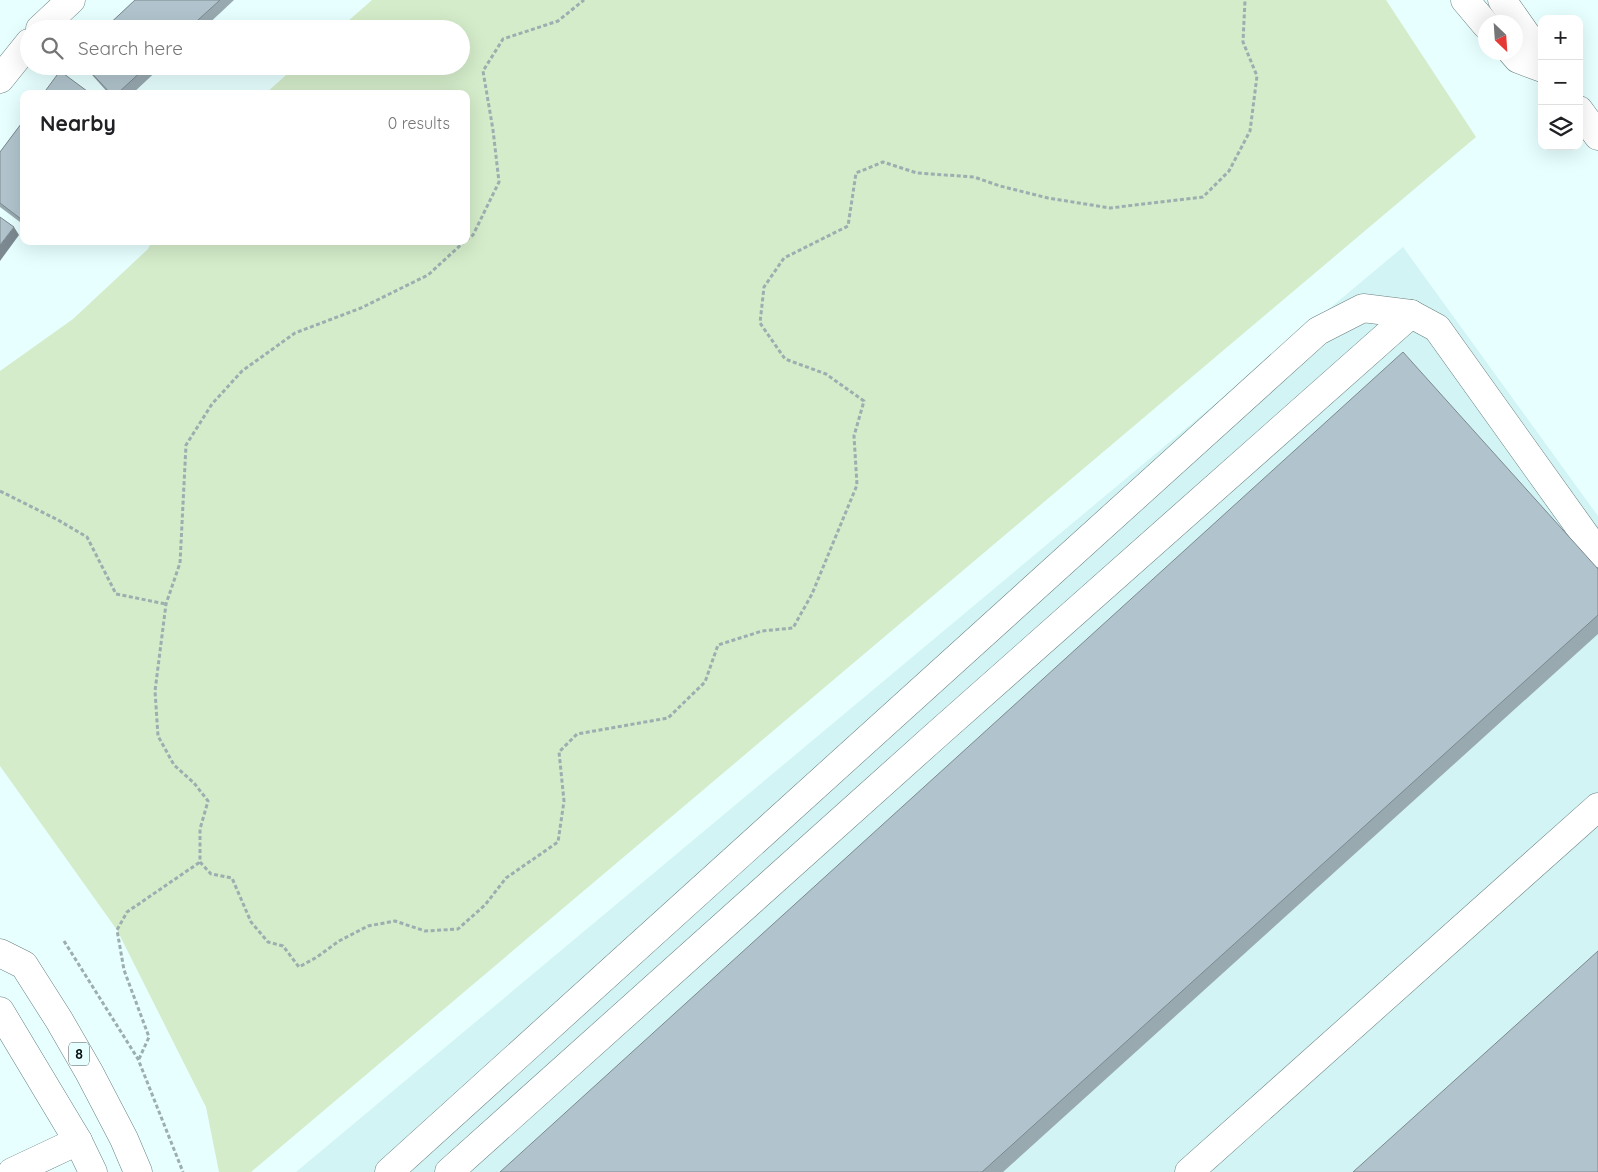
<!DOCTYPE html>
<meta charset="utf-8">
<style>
:root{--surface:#fff;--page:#f2f2f2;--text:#202124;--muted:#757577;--line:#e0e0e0}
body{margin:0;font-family:Quicksand,sans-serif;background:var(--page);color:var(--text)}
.controls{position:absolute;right:15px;top:15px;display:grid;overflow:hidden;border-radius:10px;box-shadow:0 5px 20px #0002}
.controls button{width:45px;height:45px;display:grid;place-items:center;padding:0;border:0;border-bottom:1px solid var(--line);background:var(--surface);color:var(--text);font:25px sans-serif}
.compass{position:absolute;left:1478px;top:15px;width:45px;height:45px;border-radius:50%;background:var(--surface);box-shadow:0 5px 20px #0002;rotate:155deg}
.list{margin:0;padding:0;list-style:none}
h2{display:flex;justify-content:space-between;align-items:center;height:65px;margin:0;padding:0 20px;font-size:21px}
h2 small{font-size:16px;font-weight:400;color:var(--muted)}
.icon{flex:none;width:28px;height:28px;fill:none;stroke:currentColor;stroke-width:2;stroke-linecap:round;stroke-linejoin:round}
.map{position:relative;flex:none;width:1598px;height:1172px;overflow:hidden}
.search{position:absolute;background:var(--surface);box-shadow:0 5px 20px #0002;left:20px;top:20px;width:450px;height:55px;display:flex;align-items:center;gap:12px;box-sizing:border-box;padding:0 18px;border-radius:28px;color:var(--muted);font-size:19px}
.panel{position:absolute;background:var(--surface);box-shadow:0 5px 20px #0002;left:20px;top:90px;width:450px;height:155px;border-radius:10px}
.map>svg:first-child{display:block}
.built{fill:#d3f4f4}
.green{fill:#d4ecca}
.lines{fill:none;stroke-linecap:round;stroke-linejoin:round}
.minor-casing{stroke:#697f7f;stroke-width:29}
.major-casing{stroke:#697f7f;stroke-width:29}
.highway-casing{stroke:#697f7f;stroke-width:29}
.path{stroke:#9caeaf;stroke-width:3;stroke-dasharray:4 2.5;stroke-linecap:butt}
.minor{stroke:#fff;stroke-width:28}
.major{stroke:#fff;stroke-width:28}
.highway{stroke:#fff;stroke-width:28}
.wall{fill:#98a9b0}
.shaded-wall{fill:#7c8990}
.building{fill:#b1c4cd;stroke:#7c8990}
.labels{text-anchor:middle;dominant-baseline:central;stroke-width:5;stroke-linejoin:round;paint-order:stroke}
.shield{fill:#e7ffff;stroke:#4a5656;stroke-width:1}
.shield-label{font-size:14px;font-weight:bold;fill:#060d0e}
</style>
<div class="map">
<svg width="1598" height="1172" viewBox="0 0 1598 1172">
<rect width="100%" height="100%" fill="#e7ffff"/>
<path class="built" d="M1403,247L1598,516V1172H296Z"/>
<path class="green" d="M372,0H1386L1476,137L251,1172H219L206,1107L117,930L0,766V371L73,319L148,249L152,241H466V94H265L296,66H461V29H339Z"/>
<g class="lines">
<defs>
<g id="minor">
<path d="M40,29L71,0"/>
<path d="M0,79L29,43"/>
<path d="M12,1172L78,1141"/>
<path d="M389,1172L1318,331L1363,308L1411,314"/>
<path d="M449,1172L934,737L1411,314L1437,328L1598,553"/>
<path d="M1189,1172L1598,807"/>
</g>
<g id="major">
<path d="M0,953L24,965L59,1020L89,1072L124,1139L138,1172"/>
<path d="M0,1011L78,1141L93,1172"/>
</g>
<g id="highway">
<path d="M1465,0L1486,25"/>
<path d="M1502,0L1542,57"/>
<path d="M1512,52L1518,59L1542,68"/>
<path d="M1579,110L1598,136"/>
</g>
</defs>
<use href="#minor" class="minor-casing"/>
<use href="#major" class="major-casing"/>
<use href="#highway" class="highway-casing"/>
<g class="path">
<path d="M466,240L473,235L499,182L493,130L483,71L503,39L558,21L584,0"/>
<path d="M465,241L428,275L361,308L295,333L242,371L212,404L186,445L180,563L166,604L155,691L158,736L174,765L194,783L208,801L200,829V862L211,874L232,878L251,922L268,942L283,946L299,967L317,957L339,941L368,926L395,921L425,931L458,929L485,905L506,878L558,842L564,801L559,752L577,734L668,718L705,682L718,645L762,631L793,628L812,594L857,485L854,436L864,401L826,374L785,359L760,323L764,287L784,258L848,226L856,173L883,162L917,173L974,177L1000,186L1048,198L1110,208L1203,197L1229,171L1250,131L1257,76L1243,42L1245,0"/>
<path d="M0,491L58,520L87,537L116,594L166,604"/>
<path d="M64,941L138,1059L183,1172"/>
<path d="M139,1059L149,1037L124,970L117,930L127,912L200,862"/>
</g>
<use href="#minor" class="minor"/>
<use href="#major" class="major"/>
<use href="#highway" class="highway"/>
</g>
<g class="wall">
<path d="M135,0H234L203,29H104Z"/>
<path d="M84,66H162L132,94H109Z"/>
<path d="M24,120V225L0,207V152Z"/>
<path d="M1598,569V634L1003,1172H500Z"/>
</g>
<g class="shaded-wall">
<path d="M24,215V223L21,219Z"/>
<path d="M14,227L19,235L0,261V245Z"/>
</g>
<g class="building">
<path d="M135,0H220L188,29H104Z"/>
<path d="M85,66H147L117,94H111Z"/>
<path d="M60,71L91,94H43Z"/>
<path d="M24,120V215L21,219L0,203V152Z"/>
<path d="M0,217L14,227L0,245Z"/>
<path d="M1403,352L1598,569V615L982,1172H500Z"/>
<path d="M1598,951V1172H1353Z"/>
</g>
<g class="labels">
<rect class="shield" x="69" y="1042.5" width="20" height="23" rx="4"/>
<g class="shield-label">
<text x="79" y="1054">8</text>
</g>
</g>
</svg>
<div class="controls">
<button>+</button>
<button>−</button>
<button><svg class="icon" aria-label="layers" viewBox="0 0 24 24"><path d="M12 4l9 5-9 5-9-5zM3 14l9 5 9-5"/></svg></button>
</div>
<svg class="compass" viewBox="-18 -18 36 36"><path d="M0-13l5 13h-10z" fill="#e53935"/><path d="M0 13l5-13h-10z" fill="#757577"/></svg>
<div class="search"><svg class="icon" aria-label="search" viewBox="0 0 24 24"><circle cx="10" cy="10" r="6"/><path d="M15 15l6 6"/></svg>Search here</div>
<section class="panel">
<h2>Nearby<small>0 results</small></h2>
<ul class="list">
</ul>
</section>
</div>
